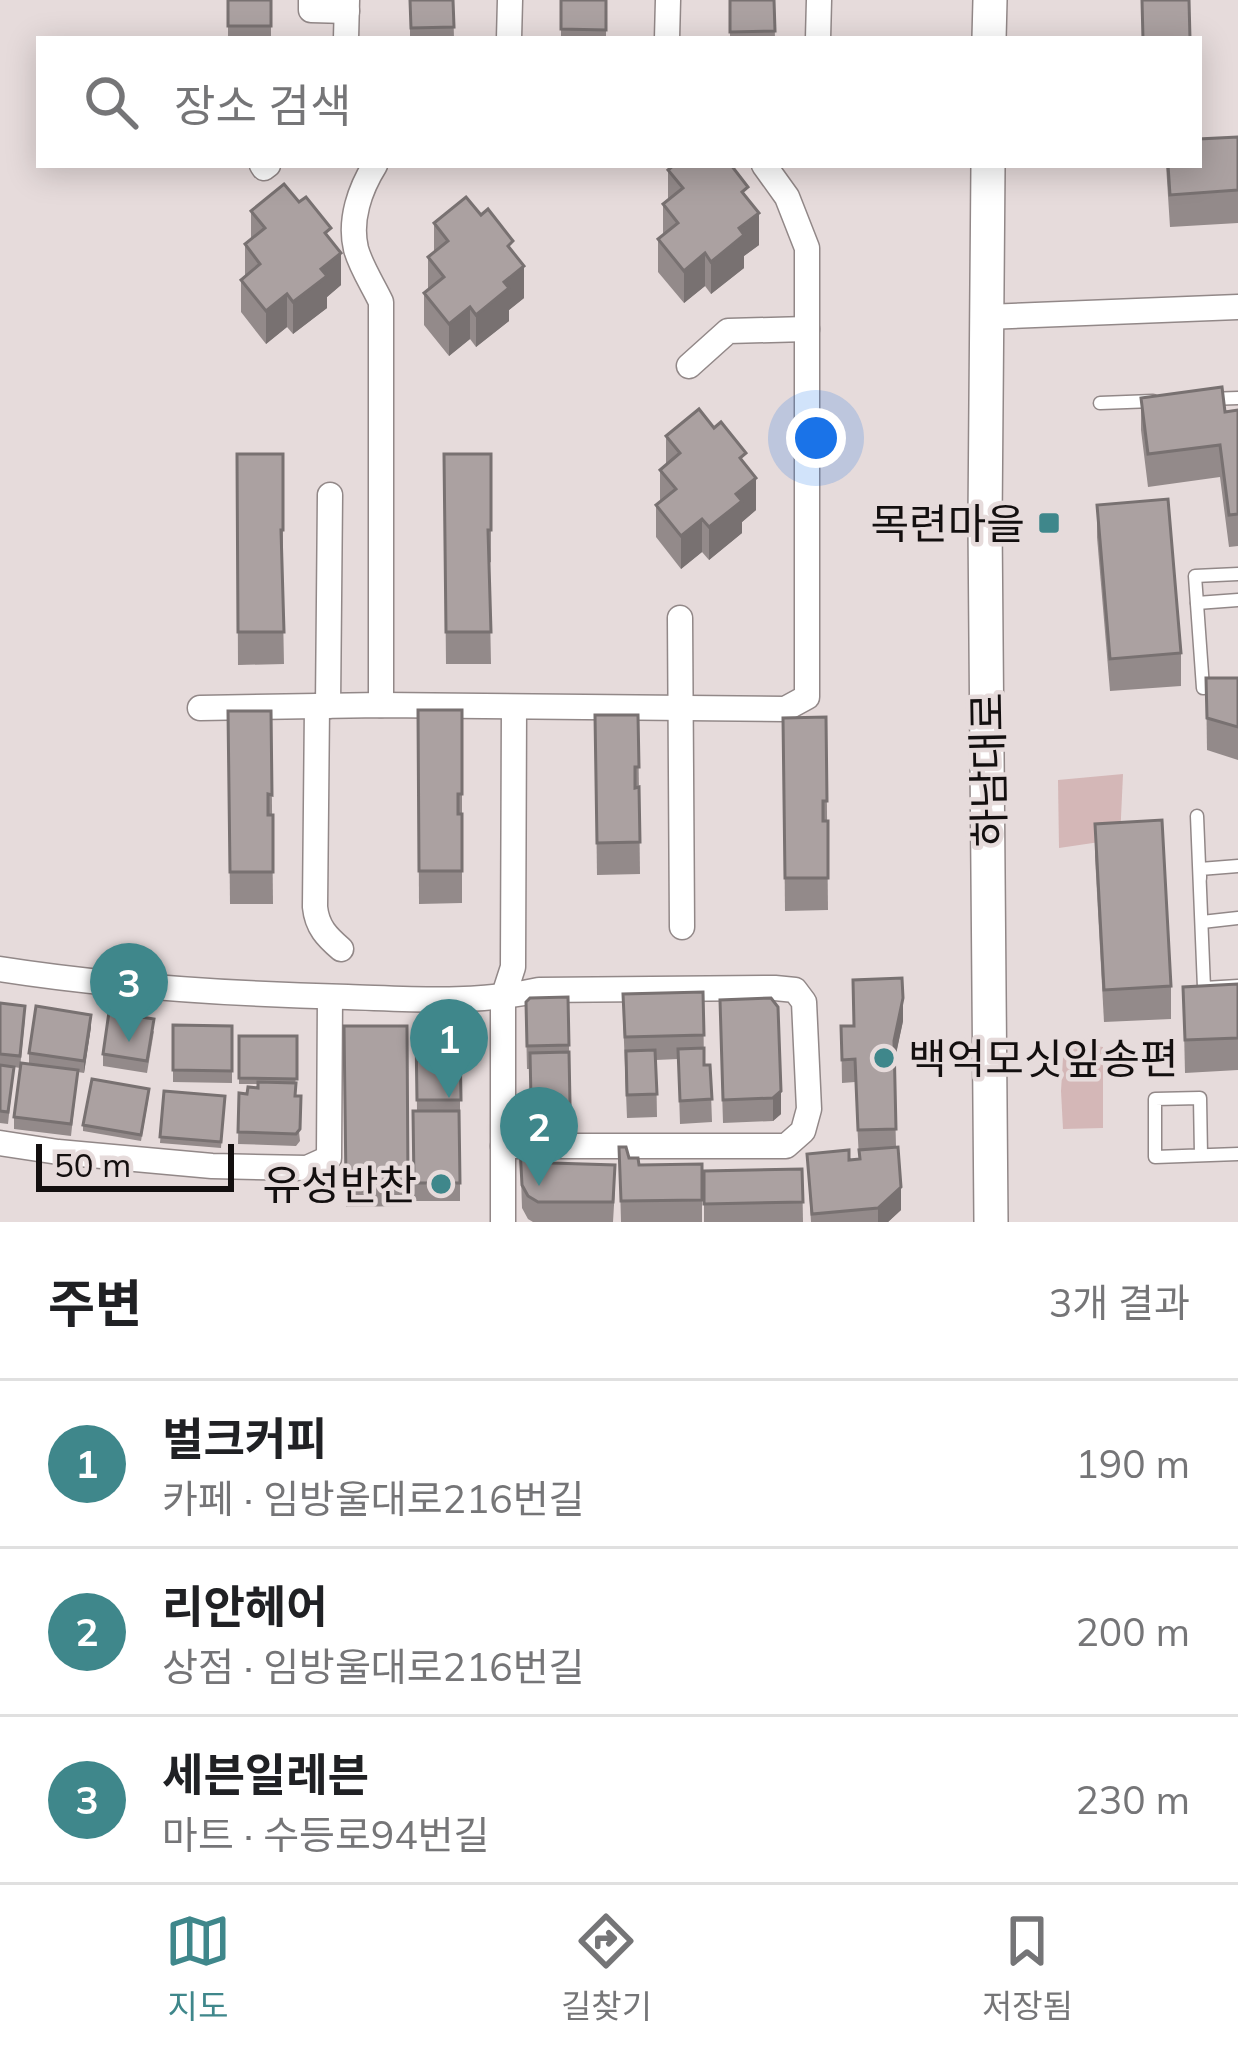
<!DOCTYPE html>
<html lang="ko">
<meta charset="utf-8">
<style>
:root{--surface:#fff;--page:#f6f6f6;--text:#202124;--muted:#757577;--line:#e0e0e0;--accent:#3f878b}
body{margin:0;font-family:Mulish,"Noto Sans KR",sans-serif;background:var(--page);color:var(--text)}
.scale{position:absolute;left:36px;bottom:30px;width:198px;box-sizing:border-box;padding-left:12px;border:6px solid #130f0f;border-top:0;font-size:33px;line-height:42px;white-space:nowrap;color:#130f0f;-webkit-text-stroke:9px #e6dbdb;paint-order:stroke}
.you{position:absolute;left:816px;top:438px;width:42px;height:42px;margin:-30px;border:9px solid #fff;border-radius:50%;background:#1a73e8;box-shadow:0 0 0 18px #1a73e833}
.badge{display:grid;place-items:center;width:78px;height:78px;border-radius:50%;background:var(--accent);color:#fff;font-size:39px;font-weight:700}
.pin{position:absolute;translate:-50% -99px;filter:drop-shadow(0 3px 6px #0008)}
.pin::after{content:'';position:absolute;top:63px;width:42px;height:36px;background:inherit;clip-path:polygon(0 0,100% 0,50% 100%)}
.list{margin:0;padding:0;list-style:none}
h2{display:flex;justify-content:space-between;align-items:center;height:156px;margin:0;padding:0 48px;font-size:51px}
h2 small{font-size:39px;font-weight:400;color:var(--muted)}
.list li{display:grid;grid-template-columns:78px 1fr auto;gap:36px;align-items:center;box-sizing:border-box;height:168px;padding:0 48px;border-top:3px solid var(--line)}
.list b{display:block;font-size:45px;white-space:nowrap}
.list p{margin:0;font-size:39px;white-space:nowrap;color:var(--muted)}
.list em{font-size:39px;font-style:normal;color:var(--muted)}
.icon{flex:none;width:66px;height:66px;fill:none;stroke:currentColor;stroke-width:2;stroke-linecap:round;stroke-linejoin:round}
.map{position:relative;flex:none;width:1238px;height:1222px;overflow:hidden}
.search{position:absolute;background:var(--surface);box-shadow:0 6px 30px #0003;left:36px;right:36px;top:36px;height:132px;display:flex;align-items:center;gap:30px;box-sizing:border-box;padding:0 42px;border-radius:0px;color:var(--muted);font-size:45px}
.sheet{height:660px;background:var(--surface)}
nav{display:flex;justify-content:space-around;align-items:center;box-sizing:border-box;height:168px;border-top:3px solid var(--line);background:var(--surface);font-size:33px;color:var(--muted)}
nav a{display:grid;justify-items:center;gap:6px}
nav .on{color:var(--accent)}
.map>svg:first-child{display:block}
.garden{fill:#d4b7b7}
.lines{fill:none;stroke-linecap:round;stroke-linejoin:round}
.lane-casing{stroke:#928888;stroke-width:15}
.street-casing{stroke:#928888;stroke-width:27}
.secondary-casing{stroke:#928888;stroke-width:36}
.lane{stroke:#fff;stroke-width:12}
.street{stroke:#fff;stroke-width:24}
.secondary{stroke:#fff;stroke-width:33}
.wall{fill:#938a8a}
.shaded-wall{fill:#787171}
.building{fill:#aba1a1;stroke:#787171;stroke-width:3}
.poi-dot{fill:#3f878b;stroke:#e6dbdb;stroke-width:4.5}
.labels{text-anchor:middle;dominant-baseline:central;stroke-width:9;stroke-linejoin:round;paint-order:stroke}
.poi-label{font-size:42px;fill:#130f0f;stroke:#e6dbdb;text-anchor:end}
.street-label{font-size:42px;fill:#130f0f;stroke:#e6dbdb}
</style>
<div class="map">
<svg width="1238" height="1222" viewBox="0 0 1238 1222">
<rect width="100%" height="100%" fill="#e6dbdb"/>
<g class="garden">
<path d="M1123,774L1120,839L1059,848L1058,780Z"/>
<path d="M1064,1042L1103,1047V1128L1063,1129L1061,1091Z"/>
</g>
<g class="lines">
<defs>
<g id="lane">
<path d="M1209,399L1238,398"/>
<path d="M1100,403L1153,401"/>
<path d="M1238,574L1195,576L1203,688L1238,686"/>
<path d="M1197,603L1238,600"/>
<path d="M1197,816L1204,988L1238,986"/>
<path d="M1200,878V869L1238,866"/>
<path d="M1202,922L1238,918"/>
<path d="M1201,1155L1200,1098L1155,1099V1157L1238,1154"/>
</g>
<g id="street">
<path d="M311,0V10L347,11"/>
<path d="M346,39L347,0"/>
<path d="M509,39L510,0"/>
<path d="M667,39L668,0"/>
<path d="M818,39L819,0"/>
<path d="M262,165L264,168L268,165"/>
<path d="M375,165C360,189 349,220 356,249C361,267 373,285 381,302V705"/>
<path d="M986,317L1238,307"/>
<path d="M689,366L728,331L807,329"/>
<path d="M680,618L682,927"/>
<path d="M317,706L315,907C317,927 327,937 341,949"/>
<path d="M328,706L330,495"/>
<path d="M200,708L381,705L785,709L807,697V248L787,197L764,165"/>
<path d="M0,969C115,987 232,994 348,997C412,999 476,1004 539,990L775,988L795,990L804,1002L809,1109L803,1131L786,1146H503"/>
<path d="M0,1143L58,1152L212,1166L307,1168L329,1158L330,997"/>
<path d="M503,1222V998L513,967L514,707"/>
</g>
<g id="secondary">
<path d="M989,39L990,0"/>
<path d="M988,165L985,523L991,1222"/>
</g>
</defs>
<use href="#lane" class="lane-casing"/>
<use href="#street" class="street-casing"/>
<use href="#secondary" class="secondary-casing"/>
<use href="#lane" class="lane"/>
<use href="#street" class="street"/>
<use href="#secondary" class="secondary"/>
</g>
<g class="wall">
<rect x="228" y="0" width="43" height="39"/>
<path d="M410,0H453L454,39H410Z"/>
<rect x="561" y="0" width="45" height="39"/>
<path d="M730,0H774L775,39H730Z"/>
<path d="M1238,137V223L1170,227L1166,165H1199Z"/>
<path d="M668,170L748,199L759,245L744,256V268L711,294L705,286L684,303L658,272V239L663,236V204L668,199Z"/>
<path d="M251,211L331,240L341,285L327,297V308L293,334L287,327L266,344L241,312V280L245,276V244L251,240Z"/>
<path d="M434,223L513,253L524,298L509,310V321L476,347L470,339L449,356L424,325V293L428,289V257L434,253Z"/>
<path d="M1141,398L1225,412L1238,410V546L1229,547L1220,477L1148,487L1141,430Z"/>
<path d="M666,436L746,465L756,510L742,522V533L709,560L702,552L681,569L656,537V505L660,502V470L666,465Z"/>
<path d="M237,454H283V563H282L284,664L238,665Z"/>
<path d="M444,454H491V562L489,563L491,664H446Z"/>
<path d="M1097,505L1181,653V686L1110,691L1097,537Z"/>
<path d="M1206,678H1238V760L1207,750Z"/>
<path d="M418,710H462V903L419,904Z"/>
<path d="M228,711H271L273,904H230Z"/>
<path d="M595,715H638L640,874L597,875Z"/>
<path d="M826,717L828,910L785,911L783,718Z"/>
<path d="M1095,824L1171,986V1019L1104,1022L1095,856Z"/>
<path d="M1238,984V1070L1185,1073L1183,987Z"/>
<path d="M703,992L704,1065H710L712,1122L680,1124L678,1059L656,1060L657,1117L627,1118L623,1017Z"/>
<path d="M771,998L781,1114L773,1121L723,1123L720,1023Z"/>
<path d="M0,1003L25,1018L20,1068L14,1067L8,1124L0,1123Z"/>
<path d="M903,1021L894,1062L896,1147L901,1210L888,1222H811L807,1154L849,1160L859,1159L855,1082L842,1083L841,1026Z"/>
<path d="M173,1025L232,1026V1083L173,1082Z"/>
<path d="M526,1025L569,1045L570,1127L534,1126L531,1122L530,1069H527Z"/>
<path d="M344,1026H407L408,1206L346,1207Z"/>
<path d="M91,1027L84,1073L78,1072L71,1136L14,1129V1117L29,1064V1053Z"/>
<path d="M154,1031L147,1073L103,1066V1054Z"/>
<path d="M416,1033L460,1040V1201H414L413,1111H417Z"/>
<path d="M239,1036H297L295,1095L300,1141L296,1146L238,1144L239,1093L247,1094L258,1088V1084H239Z"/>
<path d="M164,1091L225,1096L221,1148L160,1143Z"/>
<path d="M149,1095L141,1141L83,1131V1125Z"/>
<path d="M520,1147L552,1163L615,1188L613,1222H533L528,1219L522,1208Z"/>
<path d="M619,1147L639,1165L702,1164V1222H621Z"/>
<path d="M802,1169L803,1222H704V1171Z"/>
</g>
<g class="shaded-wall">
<path d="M759,213V245L744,256V268L711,294V262L739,228Z"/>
<path d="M341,253V285L327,297V308L293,334V302L321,269Z"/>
<path d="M705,253V286L684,303V271Z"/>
<path d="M524,266V298L509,310V321L476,347V315L504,282Z"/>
<path d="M287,294V327L266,344V311Z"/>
<path d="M470,307V339L449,356V324Z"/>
<path d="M756,478V510L742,522V533L709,560V527L736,494Z"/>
<path d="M702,519V552L681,569V536Z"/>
<path d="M903,998V1021L894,1064V1041Z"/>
<path d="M91,1015V1027L84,1073V1061Z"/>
<path d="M781,1091V1114L773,1121V1098Z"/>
<path d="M901,1187V1210L888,1222H878V1208Z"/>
</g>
<g class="building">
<rect x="228" y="0" width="43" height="26"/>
<path d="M410,0H453L454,27L411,28Z"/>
<path d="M561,0H606V30L561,29Z"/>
<path d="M730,0H774L775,31L730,32Z"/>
<path d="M1142,0H1189L1190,39H1143Z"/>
<path d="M1238,137V190L1170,195L1168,165H1199V139Z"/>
<path d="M674,165H731L748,187L742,192L759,213L739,228L744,235L711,262L705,253L684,271L658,239L678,223L663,204L683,188L668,170Z"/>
<path d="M284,184L299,202L306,197L331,228L325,233L341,253L321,269L327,276L293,302L287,294L266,311L241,280L260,264L245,244L265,228L251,211Z"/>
<path d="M466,197L481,215L488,209L513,241L508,246L524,266L504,282L509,288L476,315L470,307L449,324L424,293L444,277L428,257L448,241L434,223Z"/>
<path d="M1222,387L1225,412L1238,410V514L1229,515L1220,445L1148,454L1141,398Z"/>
<path d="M699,409L714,428L721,422L746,453L740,458L756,478L736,494L742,501L709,527L702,519L681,536L656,505L676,489L660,470L680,453L666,436Z"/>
<path d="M237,454H283V530H281L284,632H238Z"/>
<path d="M444,454H491V530H488L491,632H446Z"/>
<path d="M1168,499L1181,653L1110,659L1097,505Z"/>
<path d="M1206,678H1238V727L1207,718Z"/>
<path d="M418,710H462V794H458V814H462V871H419Z"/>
<path d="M228,711H271L272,795L268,794V815H273V872H230Z"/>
<path d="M595,715H638L639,767H635V788L639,787L640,842L597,843Z"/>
<path d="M826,717L827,801H823V821H828V878H785L783,718Z"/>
<path d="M1162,820L1171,986L1104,990L1095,824Z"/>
<path d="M902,978L903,998L894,1041L896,1129L858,1130L855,1059L842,1060L841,1026H854L853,980Z"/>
<path d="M1238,984V1038L1185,1040L1183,987Z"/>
<path d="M703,992L704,1035L625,1037L623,994Z"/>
<path d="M568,997L569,1045L527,1046L526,1002L530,998Z"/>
<path d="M771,998L778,1007L781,1091L773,1098L723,1100L720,1000Z"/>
<path d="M0,1003L25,1006L20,1056L0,1054Z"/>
<path d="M36,1006L91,1015L84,1061L29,1053Z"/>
<path d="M109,1012L154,1019L147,1061L103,1054Z"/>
<path d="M173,1025L232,1026V1071L173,1070Z"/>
<path d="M344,1026H407L408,1183L346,1184Z"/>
<path d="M416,1033H455L460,1040L461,1100H417Z"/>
<path d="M239,1036H297V1079L239,1078Z"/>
<path d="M704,1048V1065H710L712,1099L680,1101L678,1049Z"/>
<path d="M655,1050L657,1094L627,1095L626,1051Z"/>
<path d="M569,1052L570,1104L534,1103L531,1099L530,1053Z"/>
<path d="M21,1063L78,1070L71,1124L14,1117Z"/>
<path d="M0,1065L14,1067L8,1112L0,1111Z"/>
<path d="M92,1079L149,1089L141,1135L83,1125Z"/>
<path d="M258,1082L296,1083L295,1096H301L300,1129L296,1134L238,1132L239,1093L247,1094L248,1087L258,1088Z"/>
<path d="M164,1091L225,1096L221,1142L160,1137Z"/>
<path d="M413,1111H459L460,1183H414Z"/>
<path d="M551,1145L552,1163L615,1165L613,1202H538L528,1196L522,1185L520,1147Z"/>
<path d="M619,1147H626L629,1158H638L639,1165L702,1164V1200L621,1201Z"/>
<path d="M898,1147L901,1187L878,1208L812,1214L807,1154L849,1150V1160L860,1159L859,1150Z"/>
<path d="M802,1169L803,1202L704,1204V1171Z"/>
</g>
<g class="poi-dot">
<rect x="1037" y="511" width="24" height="24" rx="6"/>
<circle cx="884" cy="1058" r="12"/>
<circle cx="441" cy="1184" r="12"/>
</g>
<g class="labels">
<g class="poi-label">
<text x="1025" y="523">목련마을</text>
<text x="908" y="1058" text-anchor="start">백억모싯잎송편</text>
<text x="417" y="1184">유성반찬</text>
</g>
<g class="street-label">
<text transform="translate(988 770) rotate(-91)">하남대로</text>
</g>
</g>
</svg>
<div class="scale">50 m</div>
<div class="you"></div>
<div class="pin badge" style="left:449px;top:1098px">1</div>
<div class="pin badge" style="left:539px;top:1186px">2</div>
<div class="pin badge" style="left:129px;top:1042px">3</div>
<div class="search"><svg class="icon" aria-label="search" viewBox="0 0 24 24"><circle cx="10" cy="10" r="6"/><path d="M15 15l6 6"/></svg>장소 검색</div>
</div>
<section class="sheet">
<h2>주변<small>3개 결과</small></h2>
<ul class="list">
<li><span class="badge">1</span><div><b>벌크커피</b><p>카페 · 임방울대로216번길</p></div><em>190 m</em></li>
<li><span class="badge">2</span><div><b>리안헤어</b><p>상점 · 임방울대로216번길</p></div><em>200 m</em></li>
<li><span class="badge">3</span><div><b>세븐일레븐</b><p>마트 · 수등로94번길</p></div><em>230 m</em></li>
</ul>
</section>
<nav>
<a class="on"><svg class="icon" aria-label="map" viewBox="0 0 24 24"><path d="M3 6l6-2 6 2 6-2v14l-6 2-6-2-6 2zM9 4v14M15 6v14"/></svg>지도</a>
<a><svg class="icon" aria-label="directions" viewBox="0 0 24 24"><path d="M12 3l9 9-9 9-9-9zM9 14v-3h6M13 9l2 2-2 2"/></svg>길찾기</a>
<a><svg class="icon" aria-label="saved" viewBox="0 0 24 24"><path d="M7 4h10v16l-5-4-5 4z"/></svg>저장됨</a>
</nav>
